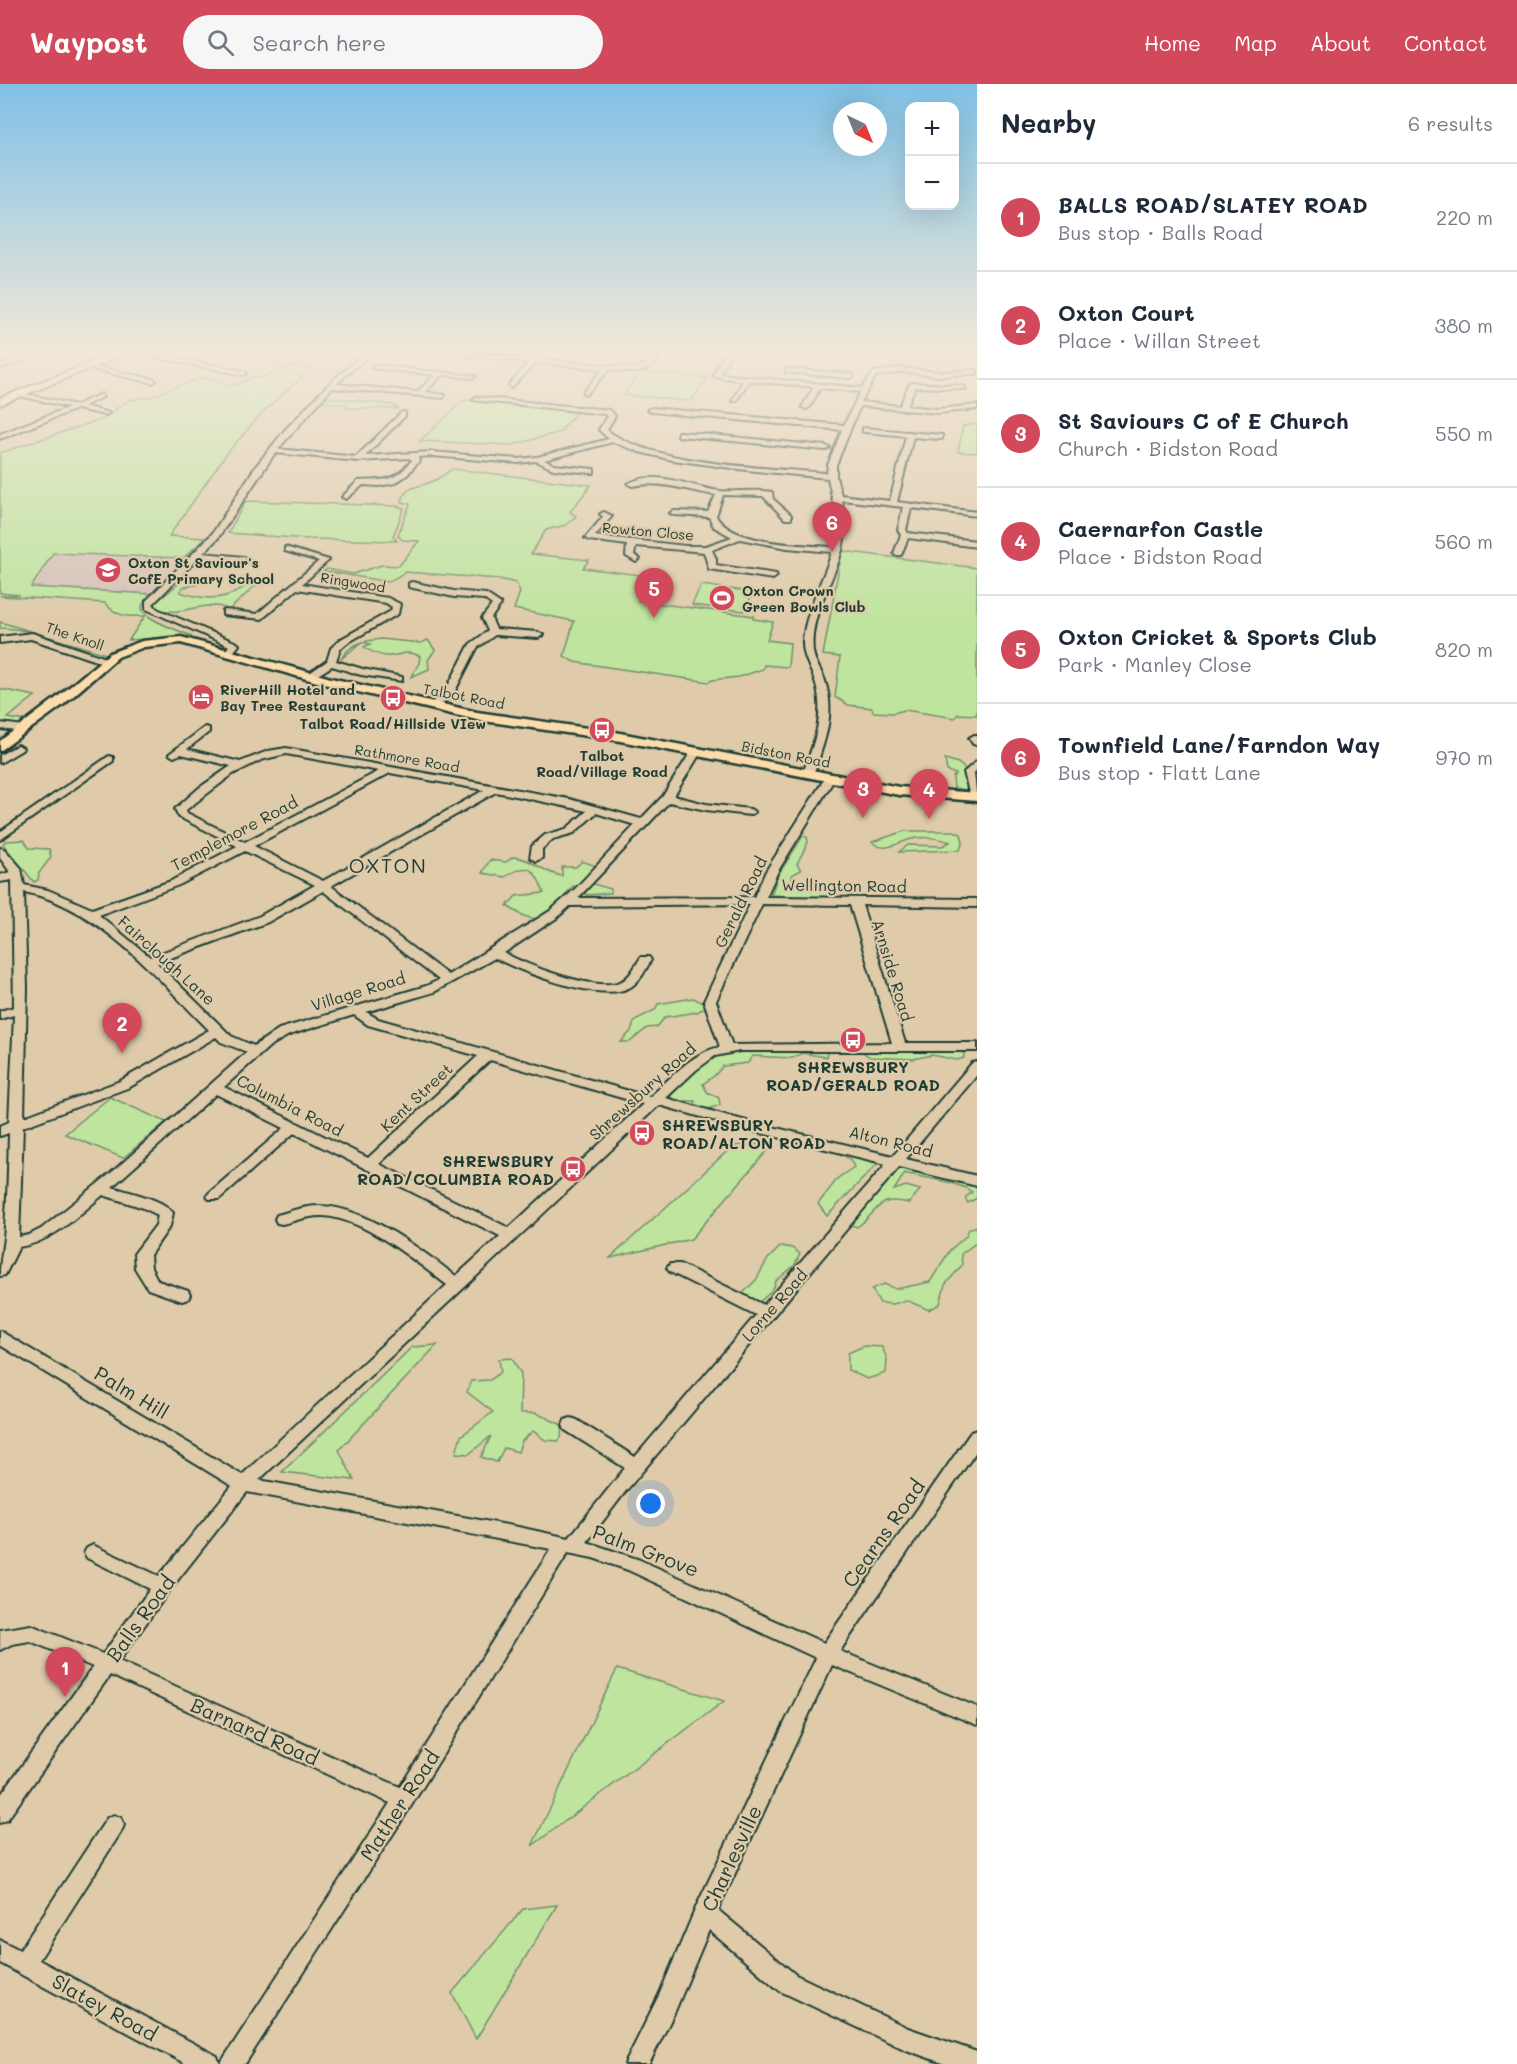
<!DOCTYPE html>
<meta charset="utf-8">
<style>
:root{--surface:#fff;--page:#f6f6f7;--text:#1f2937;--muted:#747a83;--line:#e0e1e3;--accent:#d1495b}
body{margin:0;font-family:Mali,sans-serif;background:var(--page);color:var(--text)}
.controls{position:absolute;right:18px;top:18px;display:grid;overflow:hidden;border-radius:12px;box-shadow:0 6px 24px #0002}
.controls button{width:54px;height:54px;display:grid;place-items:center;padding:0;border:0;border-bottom:2px solid var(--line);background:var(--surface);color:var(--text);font:30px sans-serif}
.compass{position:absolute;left:833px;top:18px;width:54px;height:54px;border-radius:50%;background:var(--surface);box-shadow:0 6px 24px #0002;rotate:137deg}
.you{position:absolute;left:651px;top:1420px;width:21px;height:21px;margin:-15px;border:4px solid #fff;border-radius:50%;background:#1a73e8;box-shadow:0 0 0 9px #1a73e833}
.badge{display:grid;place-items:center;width:39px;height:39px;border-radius:50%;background:var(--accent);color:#fff;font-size:20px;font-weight:700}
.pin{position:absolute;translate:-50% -50px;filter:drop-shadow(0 2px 3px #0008)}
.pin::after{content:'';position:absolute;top:32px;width:21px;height:18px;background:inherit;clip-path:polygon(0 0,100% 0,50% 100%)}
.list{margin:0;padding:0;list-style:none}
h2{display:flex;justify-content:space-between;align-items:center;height:78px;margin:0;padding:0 24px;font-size:26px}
h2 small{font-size:20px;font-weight:400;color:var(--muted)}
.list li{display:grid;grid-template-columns:39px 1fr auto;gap:18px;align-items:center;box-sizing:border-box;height:108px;padding:0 24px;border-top:2px solid var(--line)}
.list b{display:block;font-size:22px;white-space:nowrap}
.list p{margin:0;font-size:20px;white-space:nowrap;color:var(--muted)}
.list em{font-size:20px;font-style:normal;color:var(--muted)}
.icon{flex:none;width:33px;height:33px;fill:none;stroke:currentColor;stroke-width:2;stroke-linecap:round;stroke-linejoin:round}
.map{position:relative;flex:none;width:977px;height:1980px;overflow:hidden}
header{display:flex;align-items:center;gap:36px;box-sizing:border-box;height:84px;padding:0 30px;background:var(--accent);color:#fff}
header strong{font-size:28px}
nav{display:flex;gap:33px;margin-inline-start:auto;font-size:21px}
.search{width:420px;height:54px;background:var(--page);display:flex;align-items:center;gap:15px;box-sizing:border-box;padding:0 21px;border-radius:33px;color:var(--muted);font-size:22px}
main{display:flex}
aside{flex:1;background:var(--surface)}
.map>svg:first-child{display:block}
.built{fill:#d6c1b9}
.green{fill:#bfe49e;stroke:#6f9069;stroke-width:1.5}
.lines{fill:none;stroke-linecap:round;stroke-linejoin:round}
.minor-casing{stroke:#1f3d34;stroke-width:4}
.major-casing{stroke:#1f3d34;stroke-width:5}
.highway-casing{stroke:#1f3d34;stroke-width:4}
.minor{fill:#dfcbaa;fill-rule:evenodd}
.major{fill:#fddcac;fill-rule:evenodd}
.highway{fill:#fddcac;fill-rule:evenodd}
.labels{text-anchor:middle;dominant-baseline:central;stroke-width:4.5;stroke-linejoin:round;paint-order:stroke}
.far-street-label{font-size:14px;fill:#1f3d34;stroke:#dfcbaa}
.far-poi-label{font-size:14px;font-weight:bold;fill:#1f3d34;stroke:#dfcbaa;text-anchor:start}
.street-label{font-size:16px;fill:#1f3d34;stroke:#dfcbaa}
.poi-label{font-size:16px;font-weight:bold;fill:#1f3d34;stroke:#dfcbaa}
.quarter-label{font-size:20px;letter-spacing:1.5px;fill:#1f3d34;stroke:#dfcbaa}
.near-street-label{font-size:20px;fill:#1f3d34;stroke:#dfcbaa}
</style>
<header>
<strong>Waypost</strong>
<div class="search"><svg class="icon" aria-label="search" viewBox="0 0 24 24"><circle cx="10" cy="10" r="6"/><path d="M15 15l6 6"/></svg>Search here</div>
<nav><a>Home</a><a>Map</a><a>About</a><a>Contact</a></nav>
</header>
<main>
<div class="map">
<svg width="977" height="1980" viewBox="0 0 977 1980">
<rect width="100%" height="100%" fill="#dfcbaa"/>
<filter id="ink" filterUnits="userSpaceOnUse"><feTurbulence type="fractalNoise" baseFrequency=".0167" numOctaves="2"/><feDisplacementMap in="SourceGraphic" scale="12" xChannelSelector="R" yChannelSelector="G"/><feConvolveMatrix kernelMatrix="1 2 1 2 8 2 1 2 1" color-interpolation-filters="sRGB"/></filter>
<g filter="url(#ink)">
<g class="built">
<path d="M178,263H304L315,265L276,282Z"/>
<path d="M842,263H970L959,289L909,284L907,281H884L836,273Z"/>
<path d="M73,450L207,454L152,510L30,504L53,469Z"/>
</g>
<g class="green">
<path d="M287,283L312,284L261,330L227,369L169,452L205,454L183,474L53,469L31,503L152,510C148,514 141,519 142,525C144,535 182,548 192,552L129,556L145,532C129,533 116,533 105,519L0,512L20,511L0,509V369L102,335L129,316L150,313L200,294L234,301L254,293L260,294Z"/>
<path d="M640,288L707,294L691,317L624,311Z"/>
<path d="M326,313L393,321L398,325L347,324L348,321L320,317Z"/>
<path d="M464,316L577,327L560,348L512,361L420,357Z"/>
<path d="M977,340V369L958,368L963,342Z"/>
<path d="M452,385L591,401L570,428L576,432L566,441L546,446L531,470L589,476L583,484L649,492L638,517L754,532L753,535L773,538L767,556L790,559L788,583L764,581L763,585L739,593L712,596L709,598L574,578L564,572L574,537L514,525L520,508L516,499L499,495L405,488L389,498L324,487L327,485L353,490L382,481L399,482L419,457L402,456L398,451L410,420L402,418C404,402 419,403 431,398C438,396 446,389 452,385Z"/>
<path d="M246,417L396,422L404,424L393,452L397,457L309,455L228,449Z"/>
<path d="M842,467L977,484V631L958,630L955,634L905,626L893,629L873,628L872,624L848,621L835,613L840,573L823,571Z"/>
<path d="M190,492L197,501L183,503L180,508C202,515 220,518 241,505C249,500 251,496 262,494V500L255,502L229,526C205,513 187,534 157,525L155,519L177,501L182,494Z"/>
<path d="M701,501L753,508L744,527L692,521Z"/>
<path d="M0,538L109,571L103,574C70,562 35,544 0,544Z"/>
<path d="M381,555L421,559L428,556L435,566L428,576L429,585L411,593L419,579L420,572C405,565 399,573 387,572C379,572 370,567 364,563L370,560L362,558L341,575C351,559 363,557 381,555Z"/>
<path d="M0,605L35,612L8,634L26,637L17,643L0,641Z"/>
<path d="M945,675L958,679L966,686V693L975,702L967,706L954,704L953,693L956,690L947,687Z"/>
<path d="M905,747H954L961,750L963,758L960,766L899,768L908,761L942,762L950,758C940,754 923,752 912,755C897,758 885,770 872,758Z"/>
<path d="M803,752L807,753L808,758L797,780L801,786L792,791V798C801,804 813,799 829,807V815L771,811L778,791Z"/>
<path d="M24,756L29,764L49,765L51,773L39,789L38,796L34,798L3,760L6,757Z"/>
<path d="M513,773C532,774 543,789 562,792V783H576L582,777L596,782L591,790L590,799L611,805V809L587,811L573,802C567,807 567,811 562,816C540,841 534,839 507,822L516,812L544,809C535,784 528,777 505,793L482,789L490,776L506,778Z"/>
<path d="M693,914L704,919L707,923L697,928L665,933L657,943L647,944L630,958H621L631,947L635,936L655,926L658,920Z"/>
<path d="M796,961L827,968L826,973L802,969L792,974L752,972L748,979L723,982L714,992L703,1000L707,1008L719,1014L720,1021L705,1026L696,1024L695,1017H674L670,1012L703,977L733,966Z"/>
<path d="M868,965L963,966L964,974L957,976L932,971L913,975L870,973L864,969Z"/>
<path d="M110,1013L166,1038L123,1074L65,1050Z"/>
<path d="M773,1060L691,1155L610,1174L733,1062Z"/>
<path d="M839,1065L881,1076L827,1132L818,1120L838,1094L854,1083L850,1075L838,1069Z"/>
<path d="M900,1081L977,1099V1114L968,1119L965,1114L972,1108C961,1098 921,1094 905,1089L894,1106L906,1102L920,1106L909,1119C876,1111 880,1127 857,1143L850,1140Z"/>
<path d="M977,1142V1158L961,1170L962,1181L945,1201L940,1220L929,1226L906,1216L893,1220L880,1219L872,1205L884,1200L896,1205L930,1198L950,1166L966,1152L969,1145Z"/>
<path d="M781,1162L792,1164L800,1170L794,1182L776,1197L773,1206L756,1221L740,1212L756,1196L768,1175Z"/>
<path d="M437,1261L339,1366L354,1396L282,1388L412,1263Z"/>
<path d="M864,1262L882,1263L887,1275L886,1289L867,1295L848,1286V1269Z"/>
<path d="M512,1274L521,1290L520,1329H536L562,1341L561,1354L558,1357L545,1356L533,1347L522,1357L518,1368L504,1364L497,1378L481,1373L491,1352L469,1370L456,1369L461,1352L493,1328L467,1308L471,1297L490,1296L501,1288L499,1275Z"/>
<path d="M617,1585L724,1617L532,1762Z"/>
<path d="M557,1821L476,1955L452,1909L523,1825Z"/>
</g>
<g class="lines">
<defs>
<g id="minor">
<path d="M6,263C15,263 27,269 36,267C43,266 47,263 55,263L0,285V281L27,270Z"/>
<path d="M371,263H378L336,300L417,308L435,291L371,284L373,281L476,292L473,294L442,291L425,308L445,311L443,314L332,304L278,365L356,373L402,328H405V332L365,372L432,368L518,375L537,373L609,355L599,346L607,332L604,330L473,316L475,313L609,326L615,332L607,346C652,381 769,384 827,389L828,381L842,346L651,328L647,326L651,324L844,341L860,308L820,304L810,323L806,325L802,323L814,303L749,297L736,317H732L743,297L713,292L725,268L728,266L731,268L720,290L862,304L874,288L901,284L940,288L977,286V290L940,292L901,288L876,292L861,318L900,322L909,301L912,299L964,302L966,305L915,303L907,322L938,325L977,321V325L938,329L860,322L836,381V393L841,411L890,417L906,352L866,348H863V344L942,351V355H939L913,353L897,418L977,428V432L911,424L906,446L908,449L977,457V463L908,454L901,471H895L894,469L901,451L898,446L903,423L842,416C845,433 846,450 842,466C833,499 809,532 813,567C814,578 822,587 825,597C834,624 828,648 819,674C817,681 815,689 808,692L803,689C814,660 825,631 816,600C811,584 802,573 803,556C806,526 823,497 832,468L787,464L740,455L712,466L716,475V481L776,490L777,492L773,495L709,485L704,468L636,462L634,471L640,475L636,478L626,472L627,461L589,456L585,454L603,433L600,430L604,428L612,432L595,452L686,462H706L732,453L714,443L709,433L674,431L670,429L674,427L708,428L716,411C687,407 662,396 632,402L628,400C654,384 692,404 720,407C737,408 755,405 772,408L773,415L791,431V435H785L763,412L723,411L716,432C732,461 804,461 834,463L836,432L828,394L746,386L673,376L639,368L613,358L544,376L555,381L594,385V389H591L553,385L536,377L518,379L432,372L418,373L419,377L407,391L395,399L379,402L363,401L346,415L342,413L358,397C386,395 393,400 412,376L409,374L358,377L275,369L218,454L203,469L244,473L248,476L247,478L198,474L153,520L157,525L237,559L239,561L232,570L224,568L229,562L146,525V517L212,450L256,382L285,346L328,301Z"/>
<path d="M388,263H415L634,284L646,281L652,273L648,270L607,263L650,266L659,273C644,293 632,288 609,286L586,311L583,309L603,285L536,279L511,304L509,301L529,278Z"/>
<path d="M131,265L244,287L247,289L244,291L129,268Z"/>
<path d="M89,281L153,295L156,297L153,299L87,284Z"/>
<path d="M787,285L851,290L854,292L851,294L785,288Z"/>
<path d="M21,309L76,321L101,310L103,313L84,322L109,329L105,331L77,325L0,355V350L69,323L19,312Z"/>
<path d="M681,348L826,362L830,364L826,366L678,352V348Z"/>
<path d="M285,463L329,476L302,500L388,514L400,520L398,530L347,559L340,565L336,577L363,585L402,593V597L361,591L332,582L313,594L305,592L327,577L331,564L341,555L391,527L392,523L386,519L297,505L262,535L223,531V527L226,526L257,530L319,477L285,467Z"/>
<path d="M412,498L454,507L486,510L501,520L491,534L496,545L538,548L543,551L538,554L495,551L477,564L455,607L438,624H430V620L446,606L470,560L488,547L482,534L492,521L484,515L454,513L409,503V499Z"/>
<path d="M32,549L109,575L111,577L103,579L31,555L0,559V553Z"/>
<path d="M0,639L25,642L30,645L25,648L0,645Z"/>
<path d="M205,643L209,644V648L187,665L240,678L268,667L286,664L569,715L641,735L663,712L692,666L696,665L701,668L674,712L706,720L750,725L755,728L750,731L706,726L669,718L578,814L754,813L766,787L825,694L830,691L835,694L778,787L766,813L977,815V823L862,821L905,959H977V967H740L715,972L696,986L666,1014L739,1035L893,1072L972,979L977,978V991L906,1075L977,1092V1102L899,1083L625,1408L587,1458L640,1476L824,1559L971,1348L977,1346V1366L840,1567L977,1623V1641L832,1581L718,1826L796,1891L908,1944L977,1968V1980H945L904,1965L780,1907L709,1846L676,1925L649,1980H625L660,1909L697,1821L816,1574L628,1486L593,1474L568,1469L411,1722L245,1980H186L0,1879V1856L20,1866L107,1734L114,1731L121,1734L124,1741L121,1748L39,1876L217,1972L220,1980L390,1719L110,1591L7,1736L0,1739V1712L93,1583L30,1557L12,1560L0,1566V1546L31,1541L103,1570L150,1505L87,1474L84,1469L87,1464L93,1461L99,1464L159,1492L232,1402L0,1261V1247L242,1391L447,1201C415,1177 364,1134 323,1132C309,1131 295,1137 282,1140L277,1139L275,1135L277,1131C291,1127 307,1121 322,1122C368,1124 421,1166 456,1192L500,1152L294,1049L219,1115H209L207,1112L209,1109L284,1044L216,1010L112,1103C128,1108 164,1115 173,1129L170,1142L150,1171L151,1184L158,1197L188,1207L190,1211L188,1215L182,1217L148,1205L135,1184L134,1170L156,1141L158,1131L141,1123L103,1111C77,1132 53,1158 19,1163L5,1191L0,1192C0,1175 4,1160 5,1142C8,1111 8,1080 9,1049L0,1052V1042L9,1038L14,931L0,935V927L14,923L12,796L0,798V791L10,788L0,774V764L4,765L21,784L24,801L48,806L92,825L171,797L237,762L179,733L175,725L199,704L231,682L181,670L174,673L169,670ZM286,670L379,687L245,758L187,729L186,726L233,690L261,676ZM390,689L484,706L323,797L254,762ZM496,708L587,727L566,745L545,751L532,762L530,774L536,777L542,774V765L553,755L574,749L596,729L635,741L575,805L550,827L448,891L331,802ZM245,767L315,801L260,832L150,873L99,831L179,801ZM323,807L439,896L426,902L279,945L254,962L231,952L157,879L268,838ZM24,808C98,822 158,895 209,946L120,997L24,1033L27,904ZM750,820L704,917L720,963C691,969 671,994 650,1013L378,935L366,928L434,908L495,874C522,888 605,921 632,902C641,896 646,885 651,876L649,873H641C635,882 630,894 620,898C594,908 527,881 504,869L558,833L570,822ZM762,820L850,821L892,959L732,961L716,917ZM354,931L368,941L478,972L368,1074L224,1003L270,962L289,951ZM216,953L221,958L247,968L110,1090L41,1145L29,1151L19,1153L23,1043L130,1003ZM490,976L643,1020L509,1144L379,1080ZM659,1021L737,1043L886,1080L764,1221L680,1180H670L667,1184L670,1188L756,1231L635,1373L577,1336L571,1334L565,1336L563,1341L565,1346L625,1384L569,1454L518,1443L259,1396ZM247,1408L551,1465L400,1703L119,1577L169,1507Z"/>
<path d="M974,651H977V661L973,660L969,654Z"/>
<path d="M18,661L23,664L22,666L0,679V671Z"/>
<path d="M109,672L113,673V677L0,756V748Z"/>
<path d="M977,677V686L974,689L977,716H975L970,713L964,688Z"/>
</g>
<path id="major" d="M181,553L331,594L477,628L615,648L899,703L977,709V717L899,711L615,656L477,636L324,600L181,559L144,563L118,573L63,621L0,667V657L55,615L110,569L142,557Z"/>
<path id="highway" d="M130,263H143L0,321V314Z"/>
</defs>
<use href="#minor" class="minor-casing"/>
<use href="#major" class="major-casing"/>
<use href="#highway" class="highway-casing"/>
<use href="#minor" class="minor"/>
<use href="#major" class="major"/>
<use href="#highway" class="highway"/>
</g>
</g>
<linearGradient id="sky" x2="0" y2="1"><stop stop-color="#80c1e5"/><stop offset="0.49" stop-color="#f1e8d9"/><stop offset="1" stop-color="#f1e8d9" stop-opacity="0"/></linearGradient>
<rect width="977" height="541" fill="url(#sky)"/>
<defs>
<symbol id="school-disc" viewBox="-11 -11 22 22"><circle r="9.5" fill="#d1495b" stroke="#dfcbaa"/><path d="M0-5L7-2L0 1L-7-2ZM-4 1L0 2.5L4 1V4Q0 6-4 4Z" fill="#fff"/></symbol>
<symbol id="stadium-disc" viewBox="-11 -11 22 22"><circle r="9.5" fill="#d1495b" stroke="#dfcbaa"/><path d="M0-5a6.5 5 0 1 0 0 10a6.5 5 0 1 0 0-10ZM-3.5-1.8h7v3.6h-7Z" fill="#fff"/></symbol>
<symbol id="hotel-disc" viewBox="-11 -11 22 22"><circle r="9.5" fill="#d1495b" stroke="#dfcbaa"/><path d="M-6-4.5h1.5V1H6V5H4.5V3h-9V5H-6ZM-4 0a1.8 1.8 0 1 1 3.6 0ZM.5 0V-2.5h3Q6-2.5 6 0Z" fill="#fff"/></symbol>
<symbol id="bus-disc" viewBox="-11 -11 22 22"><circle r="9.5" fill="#d1495b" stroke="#dfcbaa"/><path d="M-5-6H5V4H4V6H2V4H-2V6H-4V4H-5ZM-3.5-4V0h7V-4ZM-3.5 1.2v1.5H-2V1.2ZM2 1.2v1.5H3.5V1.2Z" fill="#fff"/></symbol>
</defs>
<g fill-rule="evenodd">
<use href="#school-disc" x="93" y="471" width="30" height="30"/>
<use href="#stadium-disc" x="707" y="499" width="30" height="30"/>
<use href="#hotel-disc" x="186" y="598" width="30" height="30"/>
<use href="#bus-disc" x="378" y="599" width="30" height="30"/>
<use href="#bus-disc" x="587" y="631" width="30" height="30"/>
<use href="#bus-disc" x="838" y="941" width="30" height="30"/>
<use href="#bus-disc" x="627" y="1034" width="30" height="30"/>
<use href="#bus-disc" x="558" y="1070" width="30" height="30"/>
</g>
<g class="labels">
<g class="far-street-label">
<text transform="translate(648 447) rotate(5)">Rowton Close</text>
<text transform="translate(353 498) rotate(9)">Ringwood</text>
<text transform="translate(75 552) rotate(19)">The Knoll</text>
<text transform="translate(464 612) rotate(11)">Talbot Road</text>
<text transform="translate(786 670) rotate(11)">Bidston Road</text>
<text transform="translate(407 674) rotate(10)">Rathmore Road</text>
</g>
<g class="far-poi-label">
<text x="128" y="478">Oxton St Saviour's<tspan x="128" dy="16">CofE Primary School</tspan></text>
<text x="742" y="506">Oxton Crown<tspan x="742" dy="16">Green Bowls Club</tspan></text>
<text x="220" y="605">RiverHill Hotel and<tspan x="220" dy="16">Bay Tree Restaurant</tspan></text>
<text x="393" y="639" text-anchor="middle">Talbot Road/Hillside VIew</text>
<text x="602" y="671" text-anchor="middle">Talbot<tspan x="602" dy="16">Road/Village Road</tspan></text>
</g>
<g class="street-label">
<text transform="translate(234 749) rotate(-28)">Templemore Road</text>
<text transform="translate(844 801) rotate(1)">Wellington Road</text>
<text transform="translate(740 818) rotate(-64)">Gerald Road</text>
<text transform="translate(167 876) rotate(42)">Fairclough Lane</text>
<text transform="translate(893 886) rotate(73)">Arnside Road</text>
<text transform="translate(358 907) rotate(-17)">Village Road</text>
<text transform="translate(642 1007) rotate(-42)">Shrewsbury Road</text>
<text transform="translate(416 1013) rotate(-43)">Kent Street</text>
<text transform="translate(290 1021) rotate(27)">Columbia Road</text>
<text transform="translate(891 1057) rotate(14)">Alton Road</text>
<text transform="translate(774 1221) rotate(-49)">Lorne Road</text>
</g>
<g class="poi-label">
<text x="853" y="982">SHREWSBURY<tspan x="853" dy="18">ROAD/GERALD ROAD</tspan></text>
<text x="662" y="1040" text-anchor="start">SHREWSBURY<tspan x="662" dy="18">ROAD/ALTON ROAD</tspan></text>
<text x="554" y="1076" text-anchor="end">SHREWSBURY<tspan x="554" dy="18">ROAD/COLUMBIA ROAD</tspan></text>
</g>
<g class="quarter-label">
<text x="388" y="781">OXTON</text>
</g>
<g class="near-street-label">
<text transform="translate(132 1308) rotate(31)">Palm Hill</text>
<text transform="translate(883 1449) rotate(-55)">Cearns Road</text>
<text transform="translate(646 1466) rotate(21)">Palm Grove</text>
<text transform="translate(140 1534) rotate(-54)">Balls Road</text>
<text transform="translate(255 1647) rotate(24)">Barnard Road</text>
<text transform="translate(399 1721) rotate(-57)">Mather Road</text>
<text transform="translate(731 1774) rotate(-65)">Charlesville</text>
<text transform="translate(105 1923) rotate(29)">Slatey Road</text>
</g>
</g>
</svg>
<div class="controls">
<button>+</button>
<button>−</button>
</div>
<svg class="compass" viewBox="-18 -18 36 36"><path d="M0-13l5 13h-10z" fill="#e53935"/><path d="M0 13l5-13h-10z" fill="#747a83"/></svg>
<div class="you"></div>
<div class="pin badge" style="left:65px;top:1613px">1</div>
<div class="pin badge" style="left:122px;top:969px">2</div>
<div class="pin badge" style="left:863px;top:734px">3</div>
<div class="pin badge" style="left:929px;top:735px">4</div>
<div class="pin badge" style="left:654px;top:534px">5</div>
<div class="pin badge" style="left:832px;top:468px">6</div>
</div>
<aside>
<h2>Nearby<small>6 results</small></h2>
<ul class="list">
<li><span class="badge">1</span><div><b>BALLS ROAD/SLATEY ROAD</b><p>Bus stop · Balls Road</p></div><em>220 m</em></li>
<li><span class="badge">2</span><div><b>Oxton Court</b><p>Place · Willan Street</p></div><em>380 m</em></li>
<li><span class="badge">3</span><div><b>St Saviours C of E Church</b><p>Church · Bidston Road</p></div><em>550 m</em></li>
<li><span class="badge">4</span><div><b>Caernarfon Castle</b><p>Place · Bidston Road</p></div><em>560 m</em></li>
<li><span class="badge">5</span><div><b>Oxton Cricket &amp; Sports Club</b><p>Park · Manley Close</p></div><em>820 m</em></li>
<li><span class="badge">6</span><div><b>Townfield Lane/Farndon Way</b><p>Bus stop · Flatt Lane</p></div><em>970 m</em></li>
</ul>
</aside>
</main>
